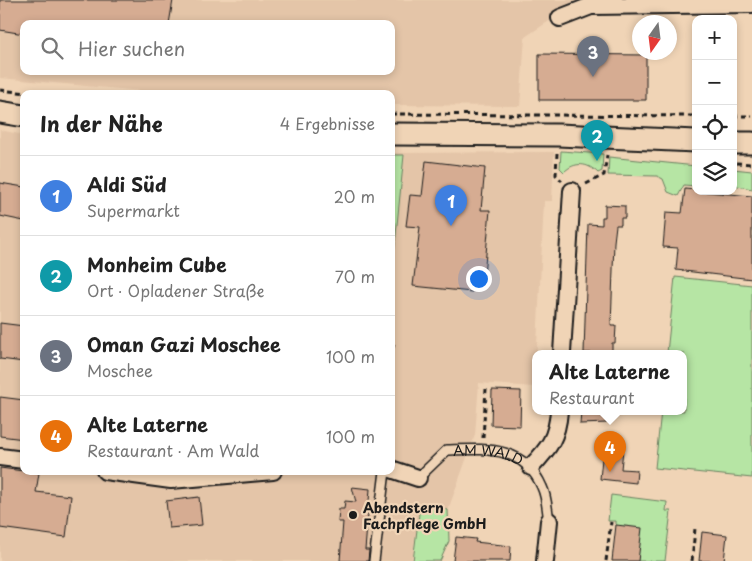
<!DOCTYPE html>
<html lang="de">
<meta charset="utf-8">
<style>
:root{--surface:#fff;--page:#f2f2f2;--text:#222;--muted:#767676;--line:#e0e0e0;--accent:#1c1c1c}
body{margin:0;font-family:"Playpen Sans",sans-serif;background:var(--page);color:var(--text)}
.controls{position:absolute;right:15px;top:15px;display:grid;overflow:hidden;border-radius:10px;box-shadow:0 2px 8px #0003}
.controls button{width:45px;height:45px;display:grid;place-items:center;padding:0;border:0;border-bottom:1px solid var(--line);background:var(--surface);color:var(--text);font:25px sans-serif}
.compass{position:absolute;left:632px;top:15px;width:45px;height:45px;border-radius:50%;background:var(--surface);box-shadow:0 2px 8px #0003;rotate:194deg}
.you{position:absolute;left:478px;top:278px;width:18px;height:18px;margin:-12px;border:4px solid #fff;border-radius:50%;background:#1a73e8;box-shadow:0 0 0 8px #1a73e833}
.badge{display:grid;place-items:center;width:32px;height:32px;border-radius:50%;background:var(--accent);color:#fff;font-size:16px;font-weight:700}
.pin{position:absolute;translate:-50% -41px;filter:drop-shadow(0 1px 2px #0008)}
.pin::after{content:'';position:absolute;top:26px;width:18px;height:15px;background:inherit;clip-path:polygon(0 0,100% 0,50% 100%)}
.popup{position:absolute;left:532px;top:350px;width:155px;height:65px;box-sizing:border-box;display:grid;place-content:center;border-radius:10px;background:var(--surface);filter:drop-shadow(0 1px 4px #0005);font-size:16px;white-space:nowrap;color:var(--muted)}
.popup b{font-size:19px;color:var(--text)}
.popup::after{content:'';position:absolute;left:50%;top:100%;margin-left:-10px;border:10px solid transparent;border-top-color:var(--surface)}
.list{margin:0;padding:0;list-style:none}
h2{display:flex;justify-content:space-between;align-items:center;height:65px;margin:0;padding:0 20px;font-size:21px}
h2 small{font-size:16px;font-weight:400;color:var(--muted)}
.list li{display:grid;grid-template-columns:32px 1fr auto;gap:15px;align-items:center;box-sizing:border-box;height:80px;padding:0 20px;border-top:1px solid var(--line)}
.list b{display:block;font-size:19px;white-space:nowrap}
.list p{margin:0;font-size:16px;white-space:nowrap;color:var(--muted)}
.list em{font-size:16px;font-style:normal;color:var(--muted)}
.icon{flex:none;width:28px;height:28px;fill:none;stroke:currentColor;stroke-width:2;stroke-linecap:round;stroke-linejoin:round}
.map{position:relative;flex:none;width:752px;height:561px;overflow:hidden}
.search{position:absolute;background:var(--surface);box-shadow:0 2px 8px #0003;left:20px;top:20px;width:375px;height:55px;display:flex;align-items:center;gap:12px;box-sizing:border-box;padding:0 18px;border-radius:10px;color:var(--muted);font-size:19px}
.panel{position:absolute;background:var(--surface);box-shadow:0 2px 8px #0003;left:20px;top:90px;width:375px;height:385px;border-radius:10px}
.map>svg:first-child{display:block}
.built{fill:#e4c5a8;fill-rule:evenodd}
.green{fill:#b6e5a4;stroke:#698060}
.building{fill:#d6ac92;stroke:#1c1c1c}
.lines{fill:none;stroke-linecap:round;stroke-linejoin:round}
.service-casing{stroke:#1c1c1c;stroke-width:12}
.minor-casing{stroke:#1c1c1c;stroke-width:20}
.tertiary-casing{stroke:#1c1c1c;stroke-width:25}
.path{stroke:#1c1c1c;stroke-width:3;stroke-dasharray:5 4;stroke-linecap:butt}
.service{stroke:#f0d4b6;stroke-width:9}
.minor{stroke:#f0d4b6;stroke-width:16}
.tertiary{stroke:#f0d4b6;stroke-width:21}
.poi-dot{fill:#1c1c1c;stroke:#f0d4b6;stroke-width:2}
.labels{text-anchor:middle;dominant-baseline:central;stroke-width:4.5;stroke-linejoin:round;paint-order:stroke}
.street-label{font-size:14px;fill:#1c1c1c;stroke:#f0d4b6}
.poi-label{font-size:14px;font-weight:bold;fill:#1c1c1c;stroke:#f0d4b6;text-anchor:start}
</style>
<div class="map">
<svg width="752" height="561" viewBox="0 0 752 561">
<rect width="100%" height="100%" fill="#f0d4b6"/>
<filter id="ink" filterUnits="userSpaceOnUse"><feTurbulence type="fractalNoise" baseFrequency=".02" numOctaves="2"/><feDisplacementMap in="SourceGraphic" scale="10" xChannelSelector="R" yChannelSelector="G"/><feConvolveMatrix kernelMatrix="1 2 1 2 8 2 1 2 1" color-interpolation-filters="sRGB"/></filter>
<g filter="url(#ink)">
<g class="built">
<path d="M0,0H581L525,37L520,106L391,105V94H174L0,78ZM24,24H391V71H24Z"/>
<path d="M0,130L24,135V471H391V153L554,152L552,201H544L535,387L479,383L475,435L448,510L420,507L412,561H0Z"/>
</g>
<g class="green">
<path d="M561,151L603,154L602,171L598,173C588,163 575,161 564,172L560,168Z"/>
<path d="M391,155H404L391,285Z"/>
<path d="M609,157L696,166V186L684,185L678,196L668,192L663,179L657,176L608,175Z"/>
<path d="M733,169L752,171V189L733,185Z"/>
<path d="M675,277L752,285V478L655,468L661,411H684V353H667Z"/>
<path d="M611,495L667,502L666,511H671L665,561H638L616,525V521H608Z"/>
<path d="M420,506L448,510L449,541L440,561H413Z"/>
</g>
<g class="building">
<path d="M0,0H173L169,24H24V34L0,30Z"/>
<path d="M539,54L646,55V100H539Z"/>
<path d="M426,161L485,168L481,210H490L484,276L474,275L472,292L413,286L420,227L406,226L410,195L422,196Z"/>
<path d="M0,183L24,187V221L0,216Z"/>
<path d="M685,189L696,190V191L752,196V279L676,270L678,248L663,247L666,212L682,213Z"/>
<path d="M605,205L625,206V218H621V225H616L614,242L611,326H616L615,343H612V353H584L588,224L602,225V217H605Z"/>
<path d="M0,323L24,326V362L0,359Z"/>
<path d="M492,390L521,391L520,426L491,425Z"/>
<path d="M0,397L24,400V439L0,436Z"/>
<path d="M581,411H607V423L580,424Z"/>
<path d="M604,438L624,440L621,469L637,470L636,483L600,479Z"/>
<path d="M0,468L39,473L36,492L71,496L66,537L0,528Z"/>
<path d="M352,487L370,489L365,550H369L368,561H340L343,522H338L339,509H344L345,501L356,502Z"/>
<path d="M199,497L202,525L169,528L166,501Z"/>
<path d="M616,525L642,528L638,561H612Z"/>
<path d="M702,532L727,535L724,561H699Z"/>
<path d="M456,537L476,539L475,542L511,546L510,561H453Z"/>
</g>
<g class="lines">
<defs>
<g id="service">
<path id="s1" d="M418,478L447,450C486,449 524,445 542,487C547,497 547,510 549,521"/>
<path d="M374,561L385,471"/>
</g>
<g id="minor">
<path d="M560,18L591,6L752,4"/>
<path d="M562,353L572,191"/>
<path d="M0,457L24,460"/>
<path d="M531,467C549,448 557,438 559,411"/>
<path d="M391,469L418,478"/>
<path d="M105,471L171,480L273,471"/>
<path d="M545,561L549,521"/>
</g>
<g id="tertiary">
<path d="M0,112L24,116"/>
<path d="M391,134L558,135L696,141"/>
<path d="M733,143H752"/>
</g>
</defs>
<use href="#service" class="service-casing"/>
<use href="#minor" class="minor-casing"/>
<use href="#tertiary" class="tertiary-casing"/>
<g class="path">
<path d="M0,90L35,94"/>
<path d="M391,114L696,116"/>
<path d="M733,116H752"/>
<path d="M557,153L556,175L562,181"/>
<path d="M736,163L752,164"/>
<path d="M586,184L604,175L607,155"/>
<path d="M391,345L395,346"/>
<path d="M483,438L486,389"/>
<path d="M606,561L611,522"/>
<path d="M692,561L695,528"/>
</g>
<use href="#service" class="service"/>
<use href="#minor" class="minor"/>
<use href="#tertiary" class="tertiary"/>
</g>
</g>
<circle class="poi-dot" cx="353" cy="515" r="5"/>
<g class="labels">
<g class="street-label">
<text stroke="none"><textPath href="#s1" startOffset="82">AM WALD</textPath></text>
</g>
<g class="poi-label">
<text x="363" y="507">Abendstern<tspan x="363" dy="16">Fachpflege GmbH</tspan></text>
</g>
</g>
</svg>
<div class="controls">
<button>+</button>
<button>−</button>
<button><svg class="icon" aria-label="locate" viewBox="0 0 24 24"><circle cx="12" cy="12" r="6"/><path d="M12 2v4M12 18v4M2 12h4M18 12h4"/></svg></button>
<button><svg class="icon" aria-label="layers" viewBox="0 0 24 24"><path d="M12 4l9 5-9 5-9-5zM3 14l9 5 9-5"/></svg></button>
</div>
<svg class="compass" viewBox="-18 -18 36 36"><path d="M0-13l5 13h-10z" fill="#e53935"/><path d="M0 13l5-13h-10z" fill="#767676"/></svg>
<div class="you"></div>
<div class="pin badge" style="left:451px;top:226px;background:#3f7fe0">1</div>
<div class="pin badge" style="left:597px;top:161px;background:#0f9aa8">2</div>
<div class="pin badge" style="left:593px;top:77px;background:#6b7280">3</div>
<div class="pin badge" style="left:610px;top:472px;background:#e8710a">4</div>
<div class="popup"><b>Alte Laterne</b>Restaurant</div>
<div class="search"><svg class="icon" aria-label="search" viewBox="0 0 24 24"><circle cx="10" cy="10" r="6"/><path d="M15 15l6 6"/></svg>Hier suchen</div>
<section class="panel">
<h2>In der Nähe<small>4 Ergebnisse</small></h2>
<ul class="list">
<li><span class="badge" style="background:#3f7fe0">1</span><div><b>Aldi Süd</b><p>Supermarkt</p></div><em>20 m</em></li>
<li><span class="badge" style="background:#0f9aa8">2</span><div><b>Monheim Cube</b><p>Ort · Opladener Straße</p></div><em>70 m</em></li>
<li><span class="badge" style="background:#6b7280">3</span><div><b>Oman Gazi Moschee</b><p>Moschee</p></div><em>100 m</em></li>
<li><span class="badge" style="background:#e8710a">4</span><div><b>Alte Laterne</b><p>Restaurant · Am Wald</p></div><em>100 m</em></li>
</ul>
</section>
</div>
